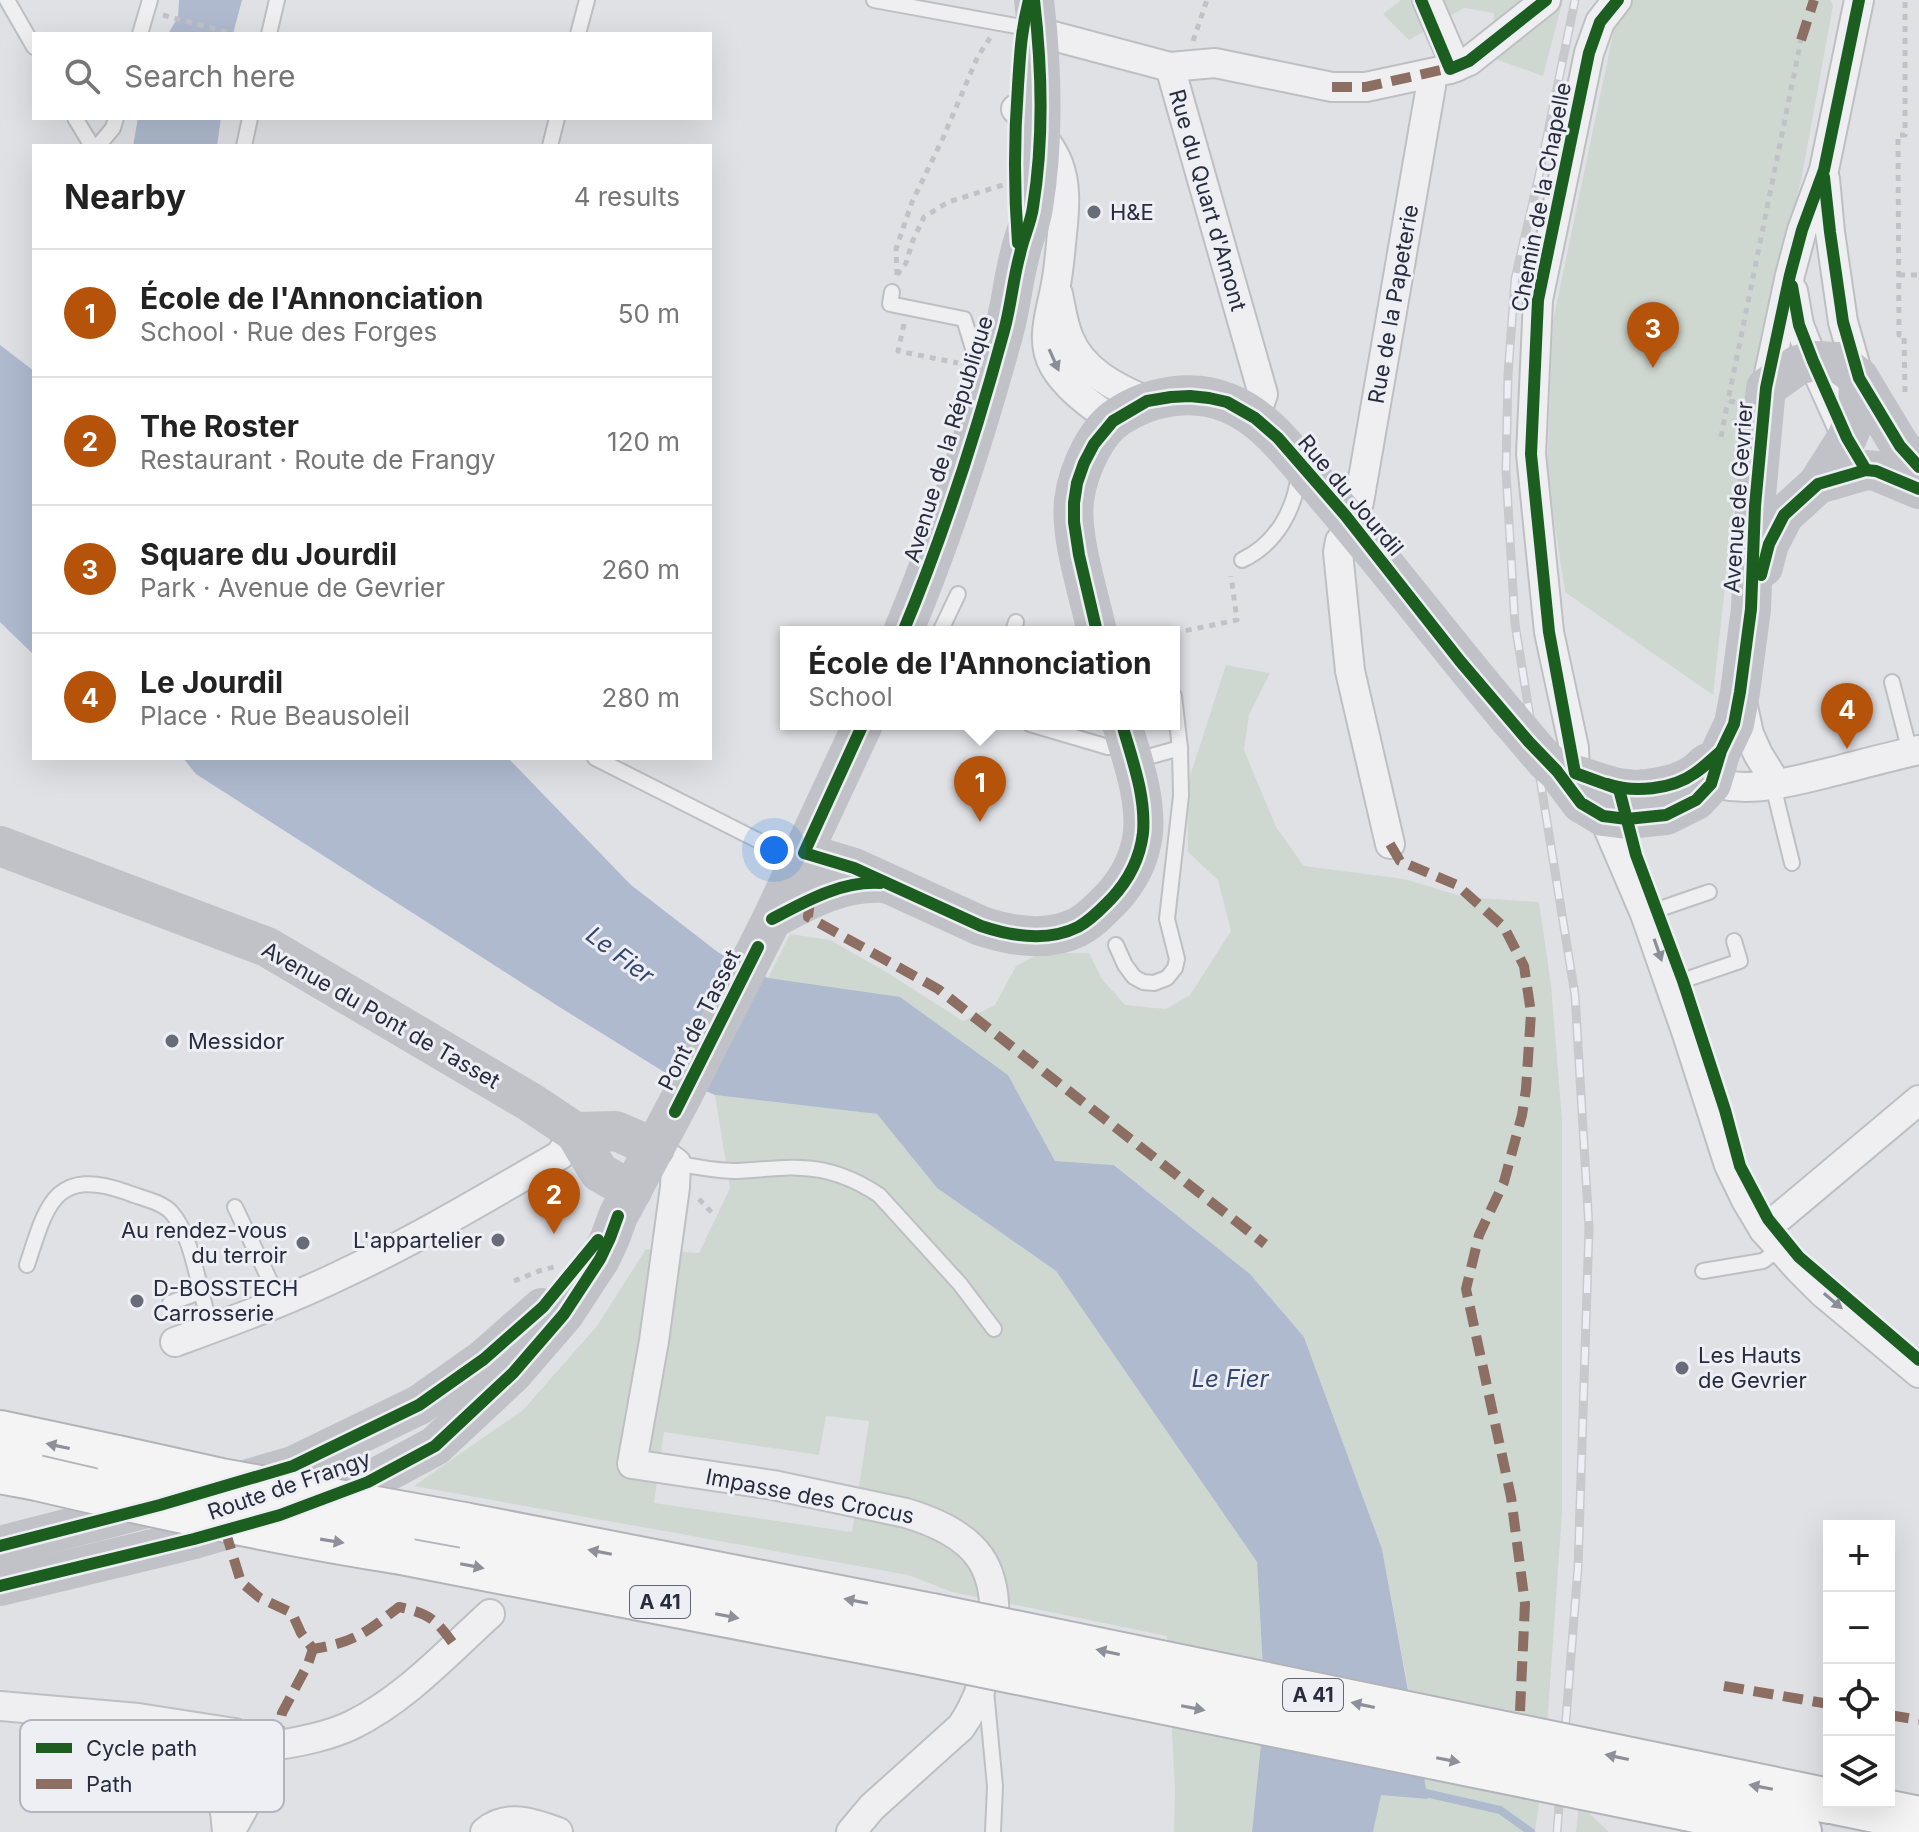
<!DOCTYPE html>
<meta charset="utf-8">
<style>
:root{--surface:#fff;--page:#f6f6f6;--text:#222;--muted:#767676;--line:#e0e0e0;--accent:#b45309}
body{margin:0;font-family:Inter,sans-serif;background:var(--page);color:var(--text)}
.controls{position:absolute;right:24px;bottom:24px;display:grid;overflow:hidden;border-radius:0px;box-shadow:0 8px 32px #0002}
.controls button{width:72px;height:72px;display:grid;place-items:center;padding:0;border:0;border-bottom:2px solid var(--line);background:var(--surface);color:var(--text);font:40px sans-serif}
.you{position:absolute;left:774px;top:850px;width:28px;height:28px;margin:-20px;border:6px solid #fff;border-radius:50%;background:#1a73e8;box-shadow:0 0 0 12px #1a73e833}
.badge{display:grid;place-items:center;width:52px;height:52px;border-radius:50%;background:var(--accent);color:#fff;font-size:26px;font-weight:700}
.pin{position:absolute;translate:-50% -66px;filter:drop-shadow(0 2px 4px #0008)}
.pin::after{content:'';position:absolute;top:42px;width:28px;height:24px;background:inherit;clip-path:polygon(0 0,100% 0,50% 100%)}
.popup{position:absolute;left:780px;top:626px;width:400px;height:104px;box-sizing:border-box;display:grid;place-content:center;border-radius:0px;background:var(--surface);filter:drop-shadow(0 2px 6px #0005);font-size:26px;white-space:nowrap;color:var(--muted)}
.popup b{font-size:30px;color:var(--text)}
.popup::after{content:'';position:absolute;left:50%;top:100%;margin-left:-16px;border:16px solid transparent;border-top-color:var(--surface)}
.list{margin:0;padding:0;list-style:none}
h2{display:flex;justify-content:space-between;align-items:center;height:104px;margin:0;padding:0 32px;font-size:34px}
h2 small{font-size:26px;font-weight:400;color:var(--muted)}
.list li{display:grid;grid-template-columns:52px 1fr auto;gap:24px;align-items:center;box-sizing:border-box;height:128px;padding:0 32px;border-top:2px solid var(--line)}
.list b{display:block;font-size:30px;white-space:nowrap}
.list p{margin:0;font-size:26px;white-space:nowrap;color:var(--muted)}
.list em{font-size:26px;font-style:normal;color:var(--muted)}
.icon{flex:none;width:44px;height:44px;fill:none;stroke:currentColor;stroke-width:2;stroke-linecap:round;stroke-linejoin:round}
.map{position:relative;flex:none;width:1919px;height:1832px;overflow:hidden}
.search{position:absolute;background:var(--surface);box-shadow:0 8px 32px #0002;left:32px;top:32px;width:680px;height:88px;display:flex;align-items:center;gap:20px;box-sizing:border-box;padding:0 28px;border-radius:0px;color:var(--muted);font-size:30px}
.panel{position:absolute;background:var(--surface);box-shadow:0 8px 32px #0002;left:32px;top:144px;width:680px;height:616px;border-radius:0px}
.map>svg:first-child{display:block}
.green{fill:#cfd8d0;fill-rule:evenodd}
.water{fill:#afbacf}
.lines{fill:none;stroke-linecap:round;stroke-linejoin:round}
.stream{stroke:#afbacf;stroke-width:8}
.lane-casing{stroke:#bebfc3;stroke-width:18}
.street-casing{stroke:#bebfc3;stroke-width:32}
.highway-casing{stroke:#b2b4ba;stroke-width:48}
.path{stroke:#c1c2c8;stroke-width:5;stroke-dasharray:6 6;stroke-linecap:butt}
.lane{stroke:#efeff1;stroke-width:14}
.street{stroke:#efeff1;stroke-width:28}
.secondary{stroke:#c1c2c7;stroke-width:40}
.highway{stroke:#f4f4f5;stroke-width:44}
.rail-casing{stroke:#c8c9cd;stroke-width:9}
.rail{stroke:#edeff5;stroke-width:6;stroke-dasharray:18;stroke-linecap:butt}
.highway-bridge-casing{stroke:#b2b4ba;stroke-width:48;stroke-linecap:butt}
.secondary-bridge{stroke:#c1c2c7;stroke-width:40}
.highway-bridge{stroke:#f4f4f5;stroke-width:44}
.quiet{stroke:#8d6e63;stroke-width:10;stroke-dasharray:20 10;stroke-linecap:butt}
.cycleway-casing{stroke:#edeff5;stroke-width:17}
.cycleway{stroke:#1b5e20;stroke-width:12}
.oneway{fill:#8c8e97}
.oneway2{fill:#8e9099}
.poi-dot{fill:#686b78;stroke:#edeff5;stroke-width:3}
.labels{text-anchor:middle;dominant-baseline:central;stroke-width:6;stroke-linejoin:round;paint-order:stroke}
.shield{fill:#edeff5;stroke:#636674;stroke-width:2}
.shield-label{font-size:20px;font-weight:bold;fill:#282c3d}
.street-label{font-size:22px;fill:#282c3d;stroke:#edeff5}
.poi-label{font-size:22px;fill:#282c3d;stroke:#edeff5;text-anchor:start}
.water-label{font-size:24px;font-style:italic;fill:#34456f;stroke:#edeff5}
.key{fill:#edeff5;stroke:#b2b4be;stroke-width:2}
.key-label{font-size:22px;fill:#282c3d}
</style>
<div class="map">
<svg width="1919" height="1832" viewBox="0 0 1919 1832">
<rect width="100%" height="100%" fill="#e0e1e5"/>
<g class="green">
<path d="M1401,0H1563L1543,76L1493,58L1494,13L1464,8L1409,40L1383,14Z"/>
<path d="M1631,0H1831L1833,6L1801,181L1744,415L1713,695L1565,592L1547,473L1553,321L1614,29Z"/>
<path d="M1226,665L1270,673L1249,715L1244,750L1276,827L1304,866L1404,879L1464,897L1539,902L1551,985L1562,1119V1513L1547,1727L1410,1698L1382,1549L1304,1337L1250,1274L1115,1165L1055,1161L1008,1075L768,978L790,934L830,940L888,973L963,1021L995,1005L1016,966L1040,953H1089L1102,979L1125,1005L1166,1009L1190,995L1231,931L1218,880L1188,852L1187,785Z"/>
<path d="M715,1095L877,1114L937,1188L1056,1271L1257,1562L1265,1704L1252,1832H1174L1175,1790L1167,1636L952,1592L908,1575L414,1486L523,1410L597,1326L646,1249L699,1253L730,1188ZM826,1416L869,1421L852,1532L654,1503L664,1432L819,1455Z"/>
<path d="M1423,1772L1540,1796L1535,1832H1373L1380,1795Z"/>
<path d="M1579,1804L1609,1832H1576Z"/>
</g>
<g class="water">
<path d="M179,0H242L233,34H168L178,17Z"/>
<path d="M138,118H221L217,146H133Z"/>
<path d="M0,345L34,371V655L0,622Z"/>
<path d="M183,758H508L631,885L719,953L768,978L900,997L1008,1075L1055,1161L1114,1165L1250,1274L1304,1337L1382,1549L1428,1799L1381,1795L1373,1832H1252L1265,1704L1257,1562L1056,1271L937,1188L877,1114L715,1095L669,1075L561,1008L196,774Z"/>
</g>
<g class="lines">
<path class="stream" d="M1417,1791L1500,1810L1531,1832"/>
<defs>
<g id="lane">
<path d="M7,0L34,47"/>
<path d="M874,0L1021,27"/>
<path d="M140,34L150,0"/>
<path d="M269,34L277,0"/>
<path d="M578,34L587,0"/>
<path d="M75,118L92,146"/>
<path d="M98,146L113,128L116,118"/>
<path d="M244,146L250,118"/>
<path d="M550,146L557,118"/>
<path d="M892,292L890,304L964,319L975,355"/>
<path d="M1242,560C1276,544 1295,510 1299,473"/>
<path d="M940,632L958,594"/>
<path d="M1013,632L1016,622"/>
<path d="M1892,682L1910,752"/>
<path d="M1030,724L1108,747H1124"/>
<path d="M595,758L765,844L778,864L790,871"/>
<path d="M1137,760L1180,748"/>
<path d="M1777,785L1776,798L1792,863"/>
<path d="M1645,914L1709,892"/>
<path d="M1116,945L1125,965L1134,977L1143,982L1154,983L1167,978L1175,968L1177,959L1167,919L1181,796L1180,748L1174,696"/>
<path d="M1670,985L1740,961L1734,941"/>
<path d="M676,1163C695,1167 713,1170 732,1171C756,1171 779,1166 802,1168C831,1169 855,1179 879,1195L960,1284L994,1329"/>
<path d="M235,1207L280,1302"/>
<path d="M27,1265C46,1208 53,1166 126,1192C140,1198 161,1201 171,1212C194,1237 199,1296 212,1329"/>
<path d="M1703,1271L1763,1261L1780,1248"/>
<path d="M170,1303L200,1292"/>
<path d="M986,1691L995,1786L993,1832"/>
</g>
<g id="street">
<path d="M1427,0L1456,67"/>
<path d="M1038,32L1170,67L1263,394L1255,418"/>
<path d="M1170,67L1215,63L1332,87H1366L1450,69L1469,61L1546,0"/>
<path d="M1016,109C1061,153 1069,171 1062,234C1060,252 1059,271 1055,289C1050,315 1040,341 1054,366C1067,389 1093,406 1113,421"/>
<path d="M1825,179L1830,232L1843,322L1859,378"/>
<path d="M1793,291L1799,325L1820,378L1847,438"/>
<path d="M1058,294C1061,308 1063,324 1069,338C1082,371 1116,388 1147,401"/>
<path d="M1766,388L1790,275L1802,230L1824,170L1859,0"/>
<path d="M1345,515L1359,502L1431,86"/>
<path d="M1353,527L1340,541L1338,552L1350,671L1390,844"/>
<path d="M1742,702L1749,734L1758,754L1777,785"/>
<path d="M1697,777C1742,798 1794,781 1839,770C1866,763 1892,756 1919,750"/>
<path d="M1571,790L1575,773L1574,748L1549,632L1531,454L1538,300L1589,53L1600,22L1617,0"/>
<path d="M1609,803L1603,816L1645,914L1686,1031L1729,1165L1746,1200L1764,1230L1799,1269L1823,1293L1919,1373"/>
<path d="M655,1148L676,1163L675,1187L654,1341L632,1464L773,1485L906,1513C976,1534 1003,1566 992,1640C988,1672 979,1701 961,1727L872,1807L851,1832"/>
<path d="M1764,1230L1919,1100"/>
<path d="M175,1342C232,1321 290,1300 345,1273C419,1238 489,1196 560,1155L575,1132"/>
<path d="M0,1706L138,1718L235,1733C242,1737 252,1741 256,1748C270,1770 240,1813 230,1832"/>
<path d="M199,1728C218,1761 224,1795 227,1832"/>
<path d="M257,1749C288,1743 323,1739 352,1725C405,1699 447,1653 490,1614"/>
<path d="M485,1832C508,1813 533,1823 558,1832"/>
</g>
<g id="highway">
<path d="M0,1433L117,1458"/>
<path d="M0,1471L37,1478"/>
<path d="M464,1525L932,1616"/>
<path d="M396,1551L925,1653"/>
<path d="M1694,1773L1829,1801"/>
<path d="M1836,1802L1919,1819"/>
<path d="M1686,1808L1799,1832"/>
</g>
</defs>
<use href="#lane" class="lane-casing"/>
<use href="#street" class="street-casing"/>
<use href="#highway" class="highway-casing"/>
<g class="path">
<path d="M163,15L234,34"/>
<path d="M1193,41L1207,0"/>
<path d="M897,275L896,249L912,202L943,138L978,56L990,38"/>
<path d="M897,275L906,263L913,240L924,217L948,202L1003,185"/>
<path d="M1899,275H1919"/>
<path d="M904,324L898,351L958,363"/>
<path d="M1905,392L1904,335H1899L1898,135H1905V0"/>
<path d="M1735,402L1728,401L1801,40"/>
<path d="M1721,437L1728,401"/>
<path d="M1174,633L1237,620L1231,576"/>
<path d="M699,1199L715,1216"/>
<path d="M514,1281L539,1271L558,1266"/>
</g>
<use href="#lane" class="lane"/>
<use href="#street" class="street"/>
<g class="secondary">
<path d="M1818,484L1847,438L1858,411L1859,378"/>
<path d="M1763,567L1769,544L1784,515L1818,484L1866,470L1876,471L1919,489"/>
<path d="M903,632C944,534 976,434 1004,331C1011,306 1013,279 1020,254C1023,238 1031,223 1033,207C1044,139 1042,68 1034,0"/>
<path d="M1097,632C1089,594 1070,539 1074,501C1076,483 1082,466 1091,449C1097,438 1107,424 1118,417C1149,396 1192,388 1228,403C1266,418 1291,454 1317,484C1383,560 1444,641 1509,718"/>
<path d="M1557,771L1581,803L1603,816L1627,819L1666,815L1696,800L1711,784L1721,751L1734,724L1740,692L1751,609L1755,506L1766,388L1798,365L1813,361L1838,362L1859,378L1900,446L1919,467"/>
<path d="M1557,771C1579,774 1597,784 1619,788C1639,793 1676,786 1693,775C1698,772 1703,766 1708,763"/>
<path d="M0,846L267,947L530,1102L575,1132L599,1172L632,1191"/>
<path d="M804,853L854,868L981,926C1011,936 1048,942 1078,927C1091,920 1101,909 1111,899C1128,881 1140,858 1143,833C1146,795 1132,760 1122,724"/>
<path d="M772,919C809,899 841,881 884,883"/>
<path d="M575,1132L616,1131L655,1148"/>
<path d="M228,1485L293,1466L419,1405L484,1359L542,1308"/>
<path d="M313,1503L368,1482L435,1446L513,1373L564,1314L600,1259L610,1238L618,1216L682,1096L772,919L863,724"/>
<path d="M0,1546L163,1504"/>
<path d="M0,1586L194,1539L252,1522"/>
</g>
<use href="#highway" class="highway"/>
<defs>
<path id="rail" d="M1557,1832L1578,1568L1589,1228L1575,995L1515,624L1506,471L1508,374L1515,279L1540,171L1575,0"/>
</defs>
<use href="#rail" class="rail-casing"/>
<use href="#rail" class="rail"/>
<defs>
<g id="highway-bridge">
<path d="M117,1458L221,1481L464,1525"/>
<path d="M37,1478C156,1506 275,1532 396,1551"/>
<path d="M932,1616L1694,1773"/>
<path d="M925,1653L1686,1808"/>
</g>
</defs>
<use href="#highway-bridge" class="highway-bridge-casing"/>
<path class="secondary-bridge" d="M1509,718L1545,760L1557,771"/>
<use href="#highway-bridge" class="highway-bridge"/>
<g class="quiet">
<path d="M1801,40L1814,0"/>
<path d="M1332,87H1366L1454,67"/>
<path d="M1390,844L1400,861L1457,885L1504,927L1524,966L1531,1013L1526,1089L1522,1115L1504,1182L1479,1235L1466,1289L1511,1497L1525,1604L1520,1711"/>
<path d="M810,900L808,917L938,989L1265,1244"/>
<path d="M225,1530L241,1582L260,1598L292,1613L301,1633L313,1649C356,1642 366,1632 399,1607C431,1614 436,1620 455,1646"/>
<path d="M1724,1686L1829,1704"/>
<path d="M1889,1715L1919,1720"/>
<path d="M276,1745L282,1713L308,1664L313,1649"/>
</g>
<defs>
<g id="cycleway">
<path d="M1421,0L1450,69L1469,61L1546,0"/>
<path d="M1618,0L1600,22L1589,53L1538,300L1531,454L1549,632L1575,773L1619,789L1636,855L1683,981L1725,1110L1740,1166L1768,1219L1799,1257L1919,1360"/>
<path d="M1824,177L1830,232L1843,322L1859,378L1900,446L1919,467"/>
<path d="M1018,243C1014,191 1014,138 1018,86C1020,55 1021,30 1029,0"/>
<path d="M1792,286L1799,325L1813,361L1847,438L1866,470"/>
<path d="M1761,575L1769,544L1784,515L1818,484L1866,470L1876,471L1919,489"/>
<path d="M903,632C944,534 976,434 1004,331C1011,306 1013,279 1020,254C1023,238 1031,223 1033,207C1044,139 1042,68 1034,0"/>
<path d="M1097,632L1079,555L1074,522V503L1077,483L1084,463L1094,444L1113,421L1147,401L1171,397L1190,396L1209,398L1227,402L1255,418L1278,438L1345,515L1460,661L1529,742L1557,771L1581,803L1603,816L1627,819L1666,815L1696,800L1711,784L1721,751L1734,724L1740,692L1751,609L1755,506L1766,388L1790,275L1802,230L1824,170L1859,0"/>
<path d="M863,724L804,853L854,868L981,926C1011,936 1048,942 1078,927C1091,920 1101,909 1111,899C1128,881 1140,858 1143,833C1146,795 1132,760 1122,724"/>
<path d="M1607,784C1633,793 1672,790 1695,773C1704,767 1712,759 1720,752"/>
<path d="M772,919C806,901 841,881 880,883"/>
<path d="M675,1112L758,947"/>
<path d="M0,1546L160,1505L293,1466L419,1405L484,1359L543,1307L598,1240"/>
<path d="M0,1586L194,1539L280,1515L368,1482L435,1446L513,1373L564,1314L600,1259L610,1238L618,1216"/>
</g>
</defs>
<use href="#cycleway" class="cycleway-casing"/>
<use href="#cycleway" class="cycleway"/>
</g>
<defs><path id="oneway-solid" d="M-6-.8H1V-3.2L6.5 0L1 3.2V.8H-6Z" transform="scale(2)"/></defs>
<g class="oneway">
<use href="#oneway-solid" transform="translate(1054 360) rotate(66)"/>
<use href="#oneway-solid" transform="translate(1658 950) rotate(71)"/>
<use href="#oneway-solid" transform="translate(1833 1301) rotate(40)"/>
</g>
<g class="oneway2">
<use href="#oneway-solid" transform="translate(58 1446) rotate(-168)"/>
<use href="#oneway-solid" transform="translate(332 1541) rotate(9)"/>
<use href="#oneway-solid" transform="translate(600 1552) rotate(-169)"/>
<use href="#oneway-solid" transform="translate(472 1566) rotate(11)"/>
<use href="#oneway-solid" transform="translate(856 1601) rotate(-169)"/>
<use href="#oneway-solid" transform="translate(727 1616) rotate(11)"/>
<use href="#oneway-solid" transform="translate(1108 1652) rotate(-168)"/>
<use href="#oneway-solid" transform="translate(1363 1705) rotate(-168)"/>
<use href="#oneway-solid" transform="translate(1193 1708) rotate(11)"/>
<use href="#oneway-solid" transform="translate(1617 1757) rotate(-168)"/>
<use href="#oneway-solid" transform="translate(1448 1760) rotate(11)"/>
<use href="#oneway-solid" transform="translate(1761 1787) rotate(-169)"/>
</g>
<g class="poi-dot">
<circle cx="1094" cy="212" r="8"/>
<circle cx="172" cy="1041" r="8"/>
<circle cx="498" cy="1240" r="8"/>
<circle cx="303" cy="1243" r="8"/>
<circle cx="137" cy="1301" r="8"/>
<circle cx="1682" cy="1368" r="8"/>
</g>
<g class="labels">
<g class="shield">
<rect x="630" y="1586" width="60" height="32" rx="6"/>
<rect x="1283" y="1679" width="60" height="32" rx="6"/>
</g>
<g class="shield-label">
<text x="660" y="1602">A 41</text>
<text x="1313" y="1695">A 41</text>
</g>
<g class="street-label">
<text transform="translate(1541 197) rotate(-79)">Chemin de la Chapelle</text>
<text transform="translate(1208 200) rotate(74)">Rue du Quart d'Amont</text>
<text transform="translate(1393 304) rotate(-80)">Rue de la Papeterie</text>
<text transform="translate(948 439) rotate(-73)">Avenue de la République</text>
<text transform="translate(1351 495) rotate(50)">Rue du Jourdil</text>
<text transform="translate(1738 497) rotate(-86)">Avenue de Gevrier</text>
<text transform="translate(381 1015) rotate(30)">Avenue du Pont de Tasset</text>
<text transform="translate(699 1020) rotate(-63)">Pont de Tasset</text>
<text transform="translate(289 1485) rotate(-19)">Route de Frangy</text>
<text transform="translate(810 1496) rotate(11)">Impasse des Crocus</text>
</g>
<g class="poi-label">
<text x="1110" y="212">H&amp;E</text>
<text x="188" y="1041">Messidor</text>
<text x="287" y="1230" text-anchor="end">Au rendez-vous<tspan x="287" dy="25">du terroir</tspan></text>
<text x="482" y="1240" text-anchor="end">L'appartelier</text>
<text x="153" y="1288">D-BOSSTECH<tspan x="153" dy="25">Carrosserie</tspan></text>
<text x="1698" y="1355">Les Hauts<tspan x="1698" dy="25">de Gevrier</tspan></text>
</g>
<g class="water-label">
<text transform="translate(620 955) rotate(37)">Le Fier</text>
<text x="1230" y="1378">Le Fier</text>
</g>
</g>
<rect x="20" y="1720" width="264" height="92" rx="12" class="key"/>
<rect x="36" y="1743" width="36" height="10" fill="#1b5e20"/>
<rect x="36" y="1779" width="36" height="10" fill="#8d6e63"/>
<g class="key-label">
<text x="86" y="1756">Cycle path</text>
<text x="86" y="1792">Path</text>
</g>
</svg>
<div class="controls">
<button>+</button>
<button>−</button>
<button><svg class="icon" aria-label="locate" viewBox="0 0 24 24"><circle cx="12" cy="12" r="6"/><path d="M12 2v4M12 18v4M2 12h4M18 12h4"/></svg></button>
<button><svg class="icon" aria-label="layers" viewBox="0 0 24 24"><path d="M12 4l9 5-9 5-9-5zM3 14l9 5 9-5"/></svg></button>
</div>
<div class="you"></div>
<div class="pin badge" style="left:980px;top:822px">1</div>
<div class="popup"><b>École de l'Annonciation</b>School</div>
<div class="pin badge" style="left:554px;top:1234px">2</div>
<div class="pin badge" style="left:1653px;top:368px">3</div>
<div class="pin badge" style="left:1847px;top:749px">4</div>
<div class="search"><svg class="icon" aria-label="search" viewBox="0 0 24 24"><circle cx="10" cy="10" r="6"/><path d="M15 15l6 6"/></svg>Search here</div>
<section class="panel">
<h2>Nearby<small>4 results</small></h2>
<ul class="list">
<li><span class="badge">1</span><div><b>École de l'Annonciation</b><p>School · Rue des Forges</p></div><em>50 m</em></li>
<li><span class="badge">2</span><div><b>The Roster</b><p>Restaurant · Route de Frangy</p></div><em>120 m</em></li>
<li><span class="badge">3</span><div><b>Square du Jourdil</b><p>Park · Avenue de Gevrier</p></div><em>260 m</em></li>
<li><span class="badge">4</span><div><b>Le Jourdil</b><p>Place · Rue Beausoleil</p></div><em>280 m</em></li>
</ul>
</section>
</div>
